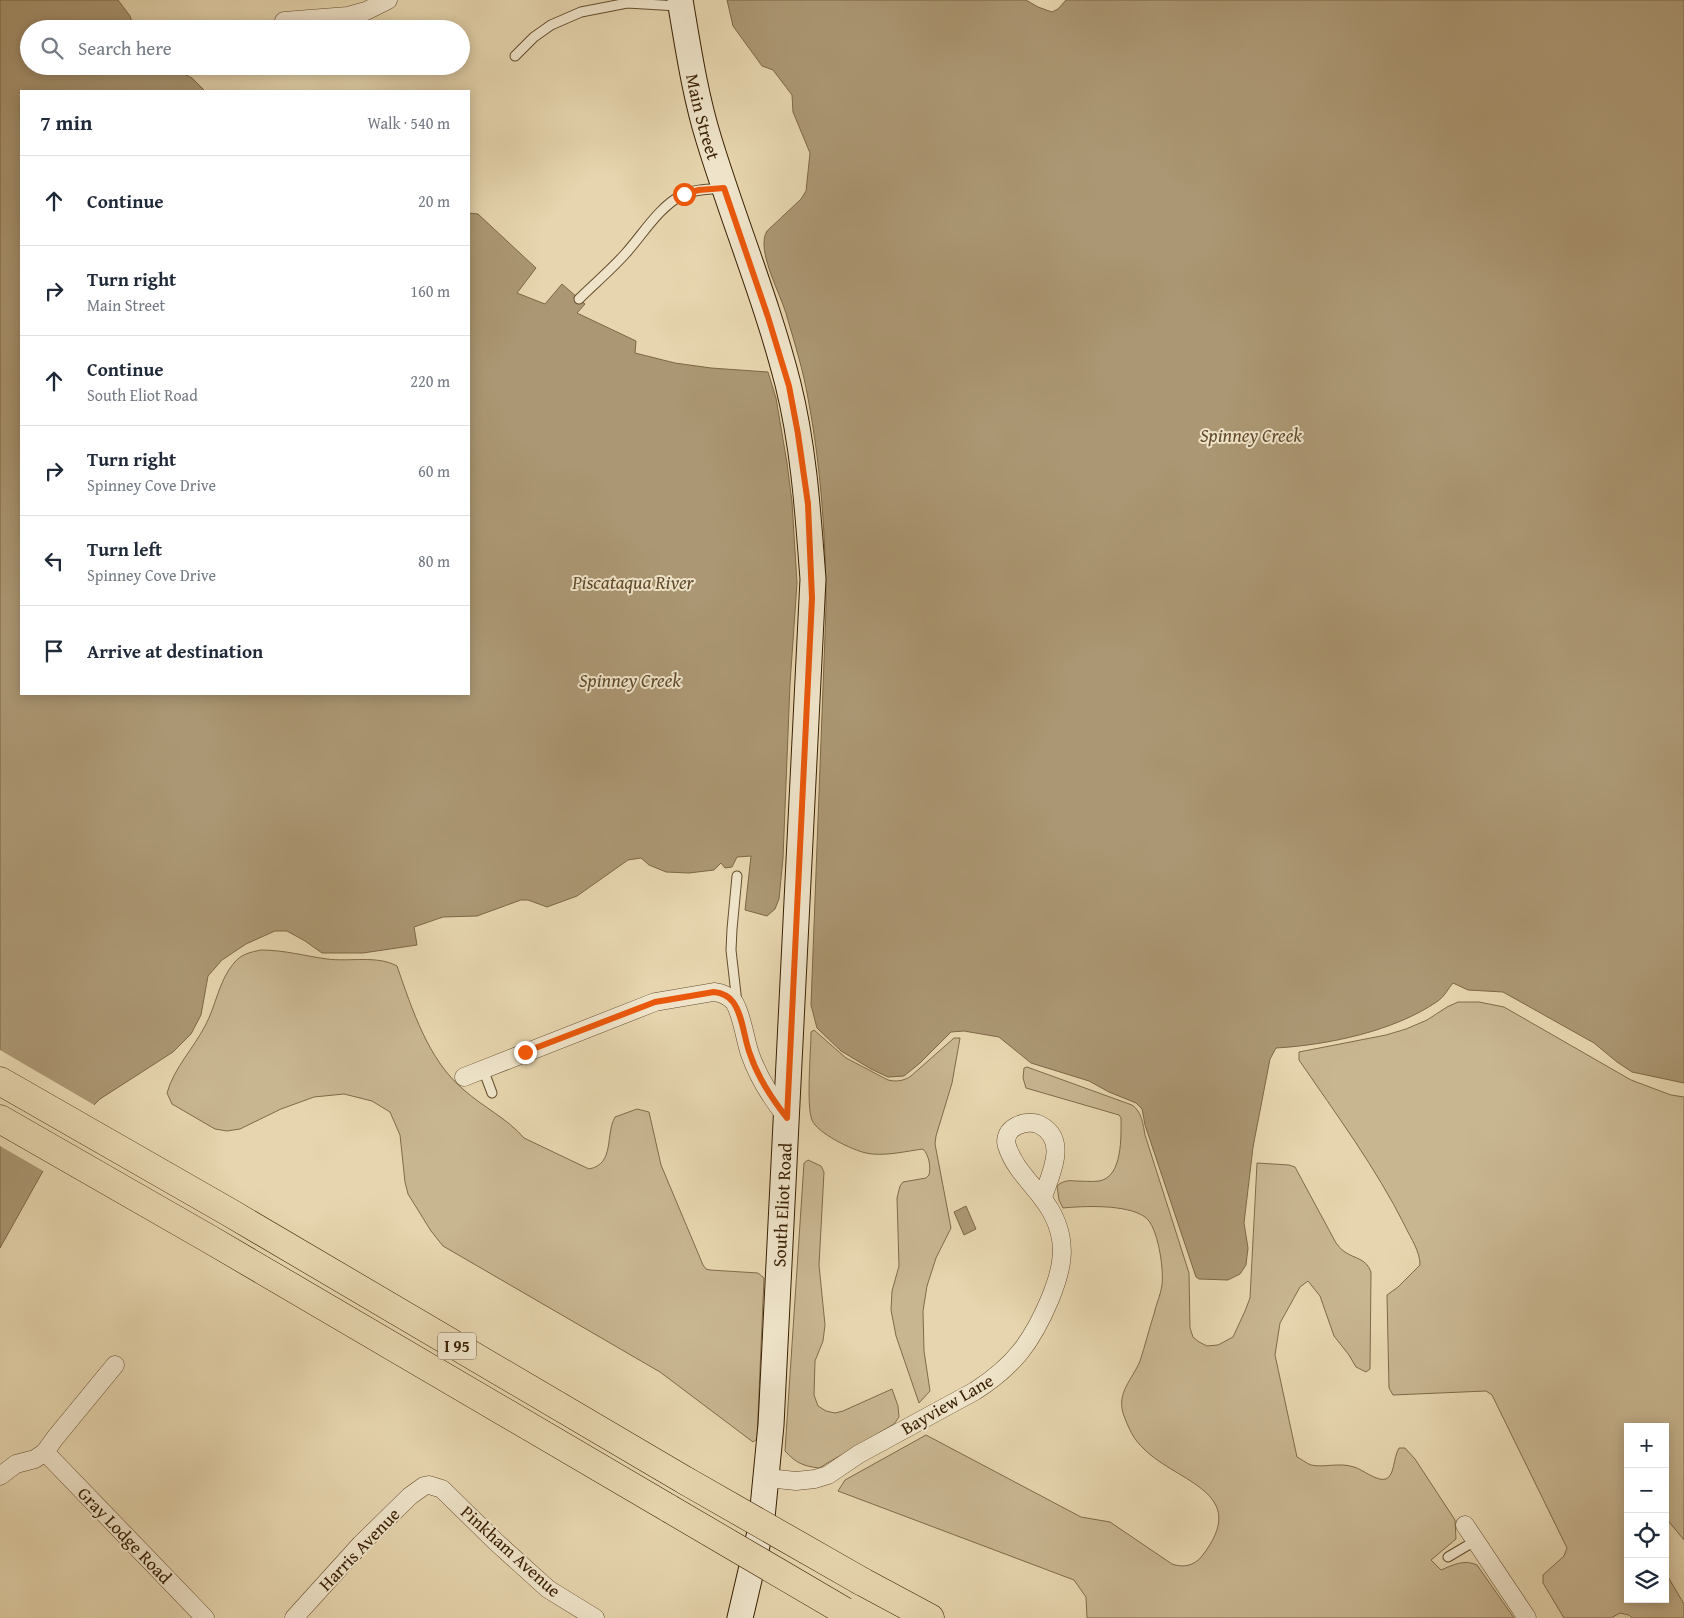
<!DOCTYPE html>
<meta charset="utf-8">
<style>
:root{--surface:#fff;--page:#f6f6f7;--text:#1f2937;--muted:#747a83;--line:#e0e1e3}
body{margin:0;font-family:"Gentium Book Plus",serif;background:var(--page);color:var(--text)}
.controls{position:absolute;right:15px;bottom:15px;display:grid;overflow:hidden;border-radius:0px;box-shadow:0 2px 12px #0003}
.controls button{width:45px;height:45px;display:grid;place-items:center;padding:0;border:0;border-bottom:1px solid var(--line);background:var(--surface);color:var(--text);font:25px sans-serif}
.stop{position:absolute;width:15px;height:15px;margin:-11px;border:4px solid #ea580c;border-radius:50%;background:#fff}
.stop.end{background:#ea580c;border-color:#fff;box-shadow:0 1px 5px #0008}
.list{margin:0;padding:0;list-style:none}
h2{display:flex;justify-content:space-between;align-items:center;height:65px;margin:0;padding:0 20px;font-size:21px}
h2 small{font-size:16px;font-weight:400;color:var(--muted)}
.list li{display:grid;grid-template-columns:32px 1fr auto;gap:15px;align-items:center;box-sizing:border-box;height:90px;padding:0 20px;border-top:1px solid var(--line)}
.list b{display:block;font-size:19px;white-space:nowrap}
.list p{margin:0;font-size:16px;white-space:nowrap;color:var(--muted)}
.list em{font-size:16px;font-style:normal;color:var(--muted)}
.icon{flex:none;width:28px;height:28px;fill:none;stroke:currentColor;stroke-width:2;stroke-linecap:round;stroke-linejoin:round}
.map{position:relative;flex:none;width:1684px;height:1618px;overflow:hidden}
.search{position:absolute;background:var(--surface);box-shadow:0 2px 12px #0003;left:20px;top:20px;width:450px;height:55px;display:flex;align-items:center;gap:12px;box-sizing:border-box;padding:0 18px;border-radius:28px;color:var(--muted);font-size:19px}
.panel{position:absolute;background:var(--surface);box-shadow:0 2px 12px #0003;left:20px;top:90px;width:450px;height:605px;border-radius:0px}
.map>svg:first-child{display:block}
.green{fill:#c8b691;stroke:#806a49}
.water{fill:#ab9773;stroke:#7d6745}
.pier{fill:#e6d5ae}
.lines{fill:none;stroke-linecap:round;stroke-linejoin:round}
.lane-casing{stroke:#644c2c;stroke-width:11}
.street-casing{stroke:#644c2c;stroke-width:19}
.secondary-casing{stroke:#381f01;stroke-width:27}
.highway-casing{stroke:#381f01;stroke-width:29}
.lane{stroke:#efe4ca;stroke-width:9}
.street{stroke:#efe4ca;stroke-width:18}
.secondary{stroke:#efe4ca;stroke-width:25}
.highway{stroke:#e6d5ae;stroke-width:28}
.highway-bridge-casing{stroke:#381f01;stroke-width:29;stroke-linecap:butt}
.highway-bridge{stroke:#e6d5ae;stroke-width:28}
.route{stroke:#ea580c;stroke-width:6}
.labels{text-anchor:middle;dominant-baseline:central;stroke-width:4;stroke-linejoin:round;paint-order:stroke}
.shield{fill:#efe4ca;stroke:#6f5a3d;stroke-width:1}
.shield-label{font-size:16px;font-weight:bold;fill:#381f01}
.street-label{font-size:18px;fill:#381f01;stroke:#efe4ca}
.water-label{font-size:19px;font-style:italic;fill:#604929;stroke:#efe4ca}
</style>
<div class="map">
<svg width="1684" height="1618" viewBox="0 0 1684 1618">
<rect width="100%" height="100%" fill="#e6d5ae"/>
<filter id="stains"><feTurbulence type="fractalNoise" baseFrequency=".004" numOctaves="4"/><feColorMatrix values="0 0 0 0 .2 0 0 0 0 .09 0 0 0 0 .02 0 0 0 .5 -.17"/></filter>
<radialGradient id="worn" r=".72"><stop offset=".6" stop-color="#630" stop-opacity="0"/><stop offset="1" stop-color="#630" stop-opacity=".3"/></radialGradient>
<g class="green">
<path d="M261,950C284,950 305,956 327,959C350,962 377,955 397,966C412,1009 428,1060 464,1090C483,1107 508,1119 524,1138L589,1169C615,1164 605,1135 615,1117L637,1109L649,1112L661,1165L703,1265L706,1269L710,1270L758,1273L764,1278L757,1439L753,1442L660,1372L443,1246L431,1231L408,1194L405,1182L400,1135L390,1112L372,1101L344,1094L314,1097L281,1109L240,1129L227,1131L215,1129L172,1104L167,1093C174,1068 193,1049 205,1026C216,1006 219,980 234,963C241,954 251,952 261,950Z"/>
<path d="M1458,1002H1479L1504,1007L1631,1080L1671,1095L1684,1097V1540L1665,1517V1427H1628V1599H1665V1572L1684,1604V1618H1632L1629,1615L1620,1613L1611,1618H1564L1543,1583V1575L1564,1556L1567,1548L1492,1395L1486,1391L1393,1395L1389,1388L1387,1295L1398,1287L1420,1265C1420,1251 1411,1239 1405,1226C1376,1168 1336,1114 1299,1060V1052L1386,1035L1406,1029L1427,1020L1447,1007Z"/>
<path d="M814,1030L846,1058L888,1080C896,1082 904,1081 911,1076L954,1038H960L952,1083L936,1136L935,1144L951,1228L936,1258L927,1286L923,1311L924,1351L930,1391L919,1403L896,1336L891,1310L892,1291L899,1266L897,1198L900,1186L903,1182L926,1178L929,1175C931,1167 929,1155 923,1149C907,1151 883,1157 866,1153C852,1150 817,1133 812,1120C806,1105 811,1051 811,1032Z"/>
<path d="M1027,1067L1132,1105C1142,1112 1143,1124 1145,1135L1189,1273L1190,1328L1193,1337L1199,1342L1207,1346L1218,1345L1233,1337L1245,1311L1250,1298L1257,1163L1289,1165L1295,1167L1336,1243C1338,1245 1341,1250 1345,1252C1355,1259 1366,1258 1371,1272L1370,1369L1366,1372L1356,1367L1349,1355L1334,1336L1320,1296L1308,1281L1300,1287L1280,1323L1275,1355L1297,1457C1301,1459 1306,1463 1311,1465C1324,1468 1339,1462 1354,1467C1362,1469 1377,1482 1386,1479C1395,1475 1393,1458 1399,1448H1405L1415,1459L1455,1520L1456,1539L1431,1560L1441,1570C1453,1565 1464,1559 1477,1565L1514,1618H1087L1086,1597L1074,1580L838,1491L845,1480L926,1435L1081,1517L1110,1522L1172,1564C1183,1568 1194,1566 1202,1556C1252,1492 1178,1483 1144,1449C1133,1439 1128,1427 1123,1413C1117,1392 1132,1380 1140,1361C1145,1346 1149,1329 1154,1314C1156,1304 1161,1294 1162,1285C1164,1269 1158,1226 1145,1217C1127,1204 1083,1206 1063,1208L1059,1200L1057,1186C1062,1181 1069,1180 1075,1181C1083,1181 1092,1182 1099,1181C1123,1177 1121,1136 1121,1118L1119,1115L1026,1088L1023,1078L1024,1068Z"/>
<path d="M808,1160L821,1166L824,1172L819,1265L825,1325L823,1341L815,1361L814,1395L818,1406L826,1411L835,1413L843,1411L892,1389L898,1406L899,1417L894,1424L819,1468C803,1466 796,1463 785,1451L804,1163Z"/>
</g>
<g class="water">
<path d="M0,0H118L130,16L134,29H29V66H176L179,71L192,78L205,91H21V694H469V213L478,214L536,268L517,293L545,304L562,284L585,304L577,313L636,341L635,353L675,363L711,368L768,372L776,398L787,463L792,502L797,583L790,684L783,858L779,899L775,909L767,916L745,910L751,856L737,857L732,867L725,868L721,863L714,870L689,873L666,872L649,865L641,858L628,860L577,896L547,907L528,900H521L477,916L443,917L414,927L417,945L363,953H322L305,941L287,931H275L246,944L222,960L208,976L201,1015L191,1034L173,1052L100,1099L78,1121L57,1146L0,1248Z"/>
<path d="M727,0H1026L1038,7L1052,12L1058,9L1066,0H1684V1083L1632,1072L1617,1062L1594,1043L1503,992L1468,990L1453,983C1448,989 1444,997 1438,1001C1395,1031 1328,1045 1276,1048L1270,1059L1253,1147L1244,1223L1248,1248L1246,1265L1240,1274L1228,1280L1199,1279L1196,1277L1145,1125L1142,1109L1136,1103L1109,1092L1089,1081L1031,1063L999,1037L964,1031L951,1032L920,1063L904,1076L888,1077L871,1069L841,1051L817,1028L811,1005L826,609C826,538 821,467 808,398C803,370 795,344 787,317C782,296 755,250 767,231L801,199L806,191L810,153L793,112L792,95L773,70L762,66L733,26Z"/>
<path d="M966,1206L976,1229L964,1235L954,1212Z"/>
</g>
<path class="pier" d="M0,1050L96,1106L80,1123L59,1148L45,1172L0,1146Z"/>
<g class="lines">
<defs>
<g id="lane">
<path d="M515,56L534,37L551,25L581,12L627,3L678,6"/>
<path d="M579,299C594,284 612,269 626,253C643,234 659,207 682,195C694,189 710,189 724,188"/>
<path d="M737,1003L731,950L732,929L737,876"/>
<path d="M483,1069L492,1093"/>
<path d="M1448,1557L1475,1541"/>
</g>
<g id="street">
<path d="M284,21L348,16L366,11L388,0"/>
<path d="M464,1077L655,1002L714,992C722,993 728,995 734,1002C742,1014 745,1040 750,1054C758,1077 772,1099 787,1118"/>
<path d="M45,1452L205,1618"/>
<path d="M0,1476L16,1464L35,1459L45,1452L55,1438L115,1365"/>
<path d="M767,1478L796,1481L815,1479L828,1475L859,1454L975,1391C1014,1366 1032,1342 1050,1299C1062,1270 1068,1244 1053,1215C1041,1190 1016,1174 1007,1146C1001,1128 1027,1118 1040,1125C1069,1140 1050,1175 1043,1197"/>
<path d="M1465,1525L1527,1618"/>
<path d="M294,1618L361,1544L410,1496L424,1486L429,1485L442,1489L495,1541L548,1589L595,1618"/>
</g>
<g id="secondary">
<path id="s1" d="M680,0C688,47 695,95 709,140C734,222 767,301 788,384C804,448 808,514 813,579L771,1425L761,1528L740,1618"/>
</g>
<g id="highway">
<path d="M0,1081L227,1211L686,1481"/>
<path d="M0,1119L211,1240L670,1509"/>
<path d="M861,1581L930,1618"/>
</g>
</defs>
<use href="#lane" class="lane-casing"/>
<use href="#street" class="street-casing"/>
<use href="#secondary" class="secondary-casing"/>
<use href="#highway" class="highway-casing"/>
<use href="#lane" class="lane"/>
<use href="#street" class="street"/>
<use href="#secondary" class="secondary"/>
<use href="#highway" class="highway"/>
<defs>
<g id="highway-bridge">
<path d="M686,1481L861,1581"/>
<path d="M670,1509L844,1611"/>
</g>
</defs>
<use href="#highway-bridge" class="highway-bridge-casing"/>
<use href="#highway-bridge" class="highway-bridge"/>
</g>
<g class="lines">
<path class="route" d="M525,1052L655,1002L714,992C722,993 728,995 733,1002C743,1015 744,1039 750,1054C758,1078 772,1099 787,1118L812,598L808,504L798,434L789,386L768,317L724,188L699,190L684,194"/>
</g>
<g class="labels">
<rect class="shield" x="438" y="1332.5" width="38" height="27" rx="4"/>
<g class="shield-label">
<text x="457" y="1346">I 95</text>
</g>
<g class="street-label">
<text stroke="none"><textPath href="#s1" startOffset="119">Main Street</textPath></text>
<text transform="translate(782 1205) rotate(-87)">South Eliot Road</text>
<text transform="translate(947 1404) rotate(-30)">Bayview Lane</text>
<text transform="translate(125 1535) rotate(46)">Gray Lodge Road</text>
<text transform="translate(359 1549) rotate(-46)">Harris Avenue</text>
<text transform="translate(511 1551) rotate(42)">Pinkham Avenue</text>
</g>
<g class="water-label">
<text x="1251" y="435">Spinney Creek</text>
<text x="633" y="582">Piscataqua River</text>
<text x="630" y="680">Spinney Creek</text>
</g>
</g>
<rect width="100%" height="100%" filter="url(#stains)"/>
<rect width="100%" height="100%" fill="url(#worn)"/>
</svg>
<div class="controls">
<button>+</button>
<button>−</button>
<button><svg class="icon" aria-label="locate" viewBox="0 0 24 24"><circle cx="12" cy="12" r="6"/><path d="M12 2v4M12 18v4M2 12h4M18 12h4"/></svg></button>
<button><svg class="icon" aria-label="layers" viewBox="0 0 24 24"><path d="M12 4l9 5-9 5-9-5zM3 14l9 5 9-5"/></svg></button>
</div>
<div class="stop" style="left:684px;top:194px"></div>
<div class="stop end" style="left:525px;top:1052px"></div>
<div class="search"><svg class="icon" aria-label="search" viewBox="0 0 24 24"><circle cx="10" cy="10" r="6"/><path d="M15 15l6 6"/></svg>Search here</div>
<section class="panel">
<h2>7 min<small>Walk · 540 m</small></h2>
<ul class="list">
<li><svg class="icon" aria-label="ahead" viewBox="0 0 24 24"><path d="M12 20V5M6 11l6-6 6 6"/></svg><div><b>Continue</b></div><em>20 m</em></li>
<li><svg class="icon" aria-label="right" viewBox="0 0 24 24"><path d="M7 20v-9h11M14 6l5 5-5 5"/></svg><div><b>Turn right</b><p>Main Street</p></div><em>160 m</em></li>
<li><svg class="icon" aria-label="ahead" viewBox="0 0 24 24"><path d="M12 20V5M6 11l6-6 6 6"/></svg><div><b>Continue</b><p>South Eliot Road</p></div><em>220 m</em></li>
<li><svg class="icon" aria-label="right" viewBox="0 0 24 24"><path d="M7 20v-9h11M14 6l5 5-5 5"/></svg><div><b>Turn right</b><p>Spinney Cove Drive</p></div><em>60 m</em></li>
<li><svg class="icon" aria-label="left" viewBox="0 0 24 24"><path d="M17 20v-9H6M10 6l-5 5 5 5"/></svg><div><b>Turn left</b><p>Spinney Cove Drive</p></div><em>80 m</em></li>
<li><svg class="icon" aria-label="arrive" viewBox="0 0 24 24"><path d="M6 21V4h12l-3 4 3 4H6"/></svg><div><b>Arrive at destination</b></div></li>
</ul>
</section>
</div>
